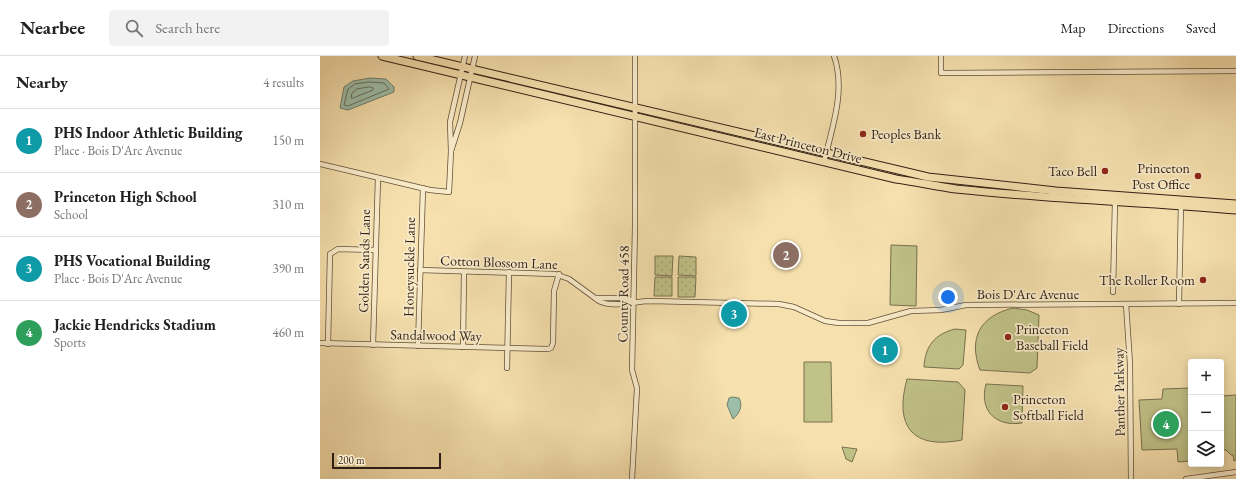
<!DOCTYPE html>
<meta charset="utf-8">
<style>
:root{--surface:#fff;--page:#f2f2f2;--text:#222;--muted:#767676;--line:#e0e0e0;--accent:#0b8043}
body{margin:0;font-family:"EB Garamond",serif;background:var(--page);color:var(--text)}
.controls{position:absolute;right:12px;bottom:12px;display:grid;overflow:hidden;border-radius:4px;box-shadow:0 2px 10px #0003}
.controls button{width:36px;height:36px;display:grid;place-items:center;padding:0;border:0;border-bottom:1px solid var(--line);background:var(--surface);color:var(--text);font:20px sans-serif}
.scale{position:absolute;left:12px;bottom:10px;width:109px;box-sizing:border-box;padding-left:4px;border:2px solid #311e15;border-top:0;font-size:11px;line-height:14px;white-space:nowrap;color:#311e15;-webkit-text-stroke:3px #f9ecca;paint-order:stroke}
.you{position:absolute;left:628px;top:241px;width:14px;height:14px;margin:-10px;border:3px solid #fff;border-radius:50%;background:#1a73e8;box-shadow:0 0 0 6px #1a73e833}
.badge{display:grid;place-items:center;width:26px;height:26px;border-radius:50%;background:var(--accent);color:#fff;font-size:13px;font-weight:700}
.pin{position:absolute;translate:-50% -50%;border:2px solid #fff;box-shadow:0 1px 4px #0006}
.list{margin:0;padding:0;list-style:none}
h2{display:flex;justify-content:space-between;align-items:center;height:52px;margin:0;padding:0 16px;font-size:17px}
h2 small{font-size:13px;font-weight:400;color:var(--muted)}
.list li{display:grid;grid-template-columns:26px 1fr auto;gap:12px;align-items:center;box-sizing:border-box;height:64px;padding:0 16px;border-top:1px solid var(--line)}
.list b{display:block;font-size:15px;white-space:nowrap}
.list p{margin:0;font-size:13px;white-space:nowrap;color:var(--muted)}
.list em{font-size:13px;font-style:normal;color:var(--muted)}
.icon{flex:none;width:22px;height:22px;fill:none;stroke:currentColor;stroke-width:2;stroke-linecap:round;stroke-linejoin:round}
.map{position:relative;flex:none;width:916px;height:423px;overflow:hidden}
header{display:flex;align-items:center;gap:24px;box-sizing:border-box;height:56px;padding:0 20px;background:var(--surface);border-bottom:1px solid var(--line)}
header strong{font-size:19px}
nav{display:flex;gap:22px;margin-inline-start:auto;font-size:14px}
.search{width:280px;height:36px;background:var(--page);display:flex;align-items:center;gap:10px;box-sizing:border-box;padding:0 14px;border-radius:4px;color:var(--muted);font-size:15px}
main{display:flex}
aside{flex:1;background:var(--surface)}
.map>svg:first-child{display:block}
.grass{fill:#c0c288;stroke:#78704e}
.park{fill:url(#park-dots);stroke:#78704e}
.water{fill:#9dbea9;stroke:#727e6e}
.lines{fill:none;stroke-linecap:round;stroke-linejoin:round}
.shore{stroke:#676e5f;stroke-width:1}
.minor-casing{stroke:#624f3b;stroke-width:6}
.highway-casing{stroke:#311e15;stroke-width:9}
.minor{stroke:#f9ecca;stroke-width:4.5}
.highway{stroke:#f6e1ae;stroke-width:7}
.poi-dot{fill:#8f2418;stroke:#f9ecca;stroke-width:1.5}
.labels{text-anchor:middle;dominant-baseline:central;stroke-width:3.5;stroke-linejoin:round;paint-order:stroke}
.poi-label{font-size:14px;fill:#311e15;stroke:#f9ecca;text-anchor:start}
.street-label{font-size:14px;fill:#311e15;stroke:#f9ecca}
</style>
<header>
<strong>Nearbee</strong>
<div class="search"><svg class="icon" aria-label="search" viewBox="0 0 24 24"><circle cx="10" cy="10" r="6"/><path d="M15 15l6 6"/></svg>Search here</div>
<nav><a>Map</a><a>Directions</a><a>Saved</a></nav>
</header>
<main>
<aside>
<h2>Nearby<small>4 results</small></h2>
<ul class="list">
<li><span class="badge" style="background:#0f9aa8">1</span><div><b>PHS Indoor Athletic Building</b><p>Place · Bois D'Arc Avenue</p></div><em>150 m</em></li>
<li><span class="badge" style="background:#8d6e63">2</span><div><b>Princeton High School</b><p>School</p></div><em>310 m</em></li>
<li><span class="badge" style="background:#0f9aa8">3</span><div><b>PHS Vocational Building</b><p>Place · Bois D'Arc Avenue</p></div><em>390 m</em></li>
<li><span class="badge" style="background:#2e9e5b">4</span><div><b>Jackie Hendricks Stadium</b><p>Sports</p></div><em>460 m</em></li>
</ul>
</aside>
<div class="map">
<svg width="916" height="423" viewBox="0 0 916 423">
<defs>
<pattern id="park-dots" width="8" height="8" patternUnits="userSpaceOnUse"><rect width="8" height="8" fill="#c0c288"/><path d="M2 2h.1M6 6h.1" fill="none" stroke="#a5a674" stroke-width="1.8" stroke-linecap="round"/></pattern>
</defs>
<rect width="100%" height="100%" fill="#f6e1ae"/>
<filter id="stains"><feTurbulence type="fractalNoise" baseFrequency=".005" numOctaves="4"/><feColorMatrix values="0 0 0 0 .2 0 0 0 0 .09 0 0 0 0 .02 0 0 0 .5 -.17"/></filter>
<radialGradient id="worn" r=".72"><stop offset=".6" stop-color="#630" stop-opacity="0"/><stop offset="1" stop-color="#630" stop-opacity=".3"/></radialGradient>
<g class="grass">
<path d="M571,189L597,190L596,250L570,249Z"/>
<path d="M693,252L707,254L719,259L717,312L710,317L660,314C648,282 660,260 693,252Z"/>
<path d="M635,273L646,274L643,309L639,313L604,311C605,290 615,278 635,273Z"/>
<path d="M484,306H511L512,366H484Z"/>
<path d="M587,323L638,326L645,334L642,384C592,394 574,370 587,323Z"/>
<path d="M666,328L703,330L702,367C675,371 659,354 666,328Z"/>
<path d="M871,332V405L858,406L857,393L822,394L819,344L842,343L843,333Z"/>
<path d="M916,339V404L914,405L913,399H911L906,394H901V340Z"/>
<path d="M522,391L537,393L532,406L526,403Z"/>
</g>
<g class="park">
<path d="M335,200H353L352,220L335,219Z"/>
<path d="M359,200L376,201V220L358,219Z"/>
<path d="M335,221H352V240H334Z"/>
<path d="M358,221H376L375,241H358Z"/>
</g>
<g class="water">
<path d="M50,22L66,23L74,31V36L28,54L20,52L24,31L33,25Z"/>
<path d="M412,341L419,342C423,350 420,357 413,363L407,349L409,342Z"/>
</g>
<g class="lines">
<g class="shore">
<path d="M50,26L64,27L69,33L28,50L24,49L28,33L35,28Z"/>
<path d="M50,31L53,32V34L33,42H31L32,37L37,33Z"/>
</g>
<defs>
<g id="minor">
<path d="M145,0L130,66L131,95L140,67L155,0"/>
<path d="M621,0V17L916,15"/>
<path d="M504,106C512,72 526,34 514,0"/>
<path d="M0,108L110,134L129,136L131,95"/>
<path d="M100,214L235,218L249,223L275,242"/>
<path d="M793,236L795,145"/>
<path d="M314,245L304,242H275C286,254 315,245 331,245L459,248L474,251L505,265L519,267H548L591,255L621,254L646,249L916,247"/>
<path d="M806,248L810,308L811,423"/>
<path d="M859,248L861,147"/>
<path d="M0,287L228,293L231,292L233,287L234,235L239,218"/>
<path d="M8,288L10,198L18,193L55,194"/>
<path d="M53,289L58,122"/>
<path d="M98,290L103,132"/>
<path d="M143,291L144,216"/>
<path d="M187,312L189,216"/>
<path d="M312,423L317,332L312,314L315,171V0"/>
<path d="M866,423L916,416"/>
</g>
<g id="highway">
<path d="M62,0L576,123C596,126 616,130 636,133C729,143 823,146 916,154"/>
<path d="M97,0L608,121L736,135L916,148"/>
</g>
</defs>
<use href="#minor" class="minor-casing"/>
<use href="#highway" class="highway-casing"/>
<use href="#minor" class="minor"/>
<use href="#highway" class="highway"/>
</g>
<g class="poi-dot">
<circle cx="543" cy="78" r="4"/>
<circle cx="785" cy="115" r="4"/>
<circle cx="878" cy="120" r="4"/>
<circle cx="883" cy="224" r="4"/>
<circle cx="688" cy="281" r="4"/>
<circle cx="685" cy="351" r="4"/>
</g>
<g class="labels">
<g class="poi-label">
<text x="551" y="78">Peoples Bank</text>
<text x="870" y="112" text-anchor="end">Princeton<tspan x="870" dy="16">Post Office</tspan></text>
<text x="777" y="115" text-anchor="end">Taco Bell</text>
<text x="875" y="224" text-anchor="end">The Roller Room</text>
<text x="696" y="273">Princeton<tspan x="696" dy="16">Baseball Field</tspan></text>
<text x="693" y="343">Princeton<tspan x="693" dy="16">Softball Field</tspan></text>
</g>
<g class="street-label">
<text transform="translate(488 89) rotate(14)">East Princeton Drive</text>
<text transform="translate(44 205) rotate(-89)">Golden Sands Lane</text>
<text transform="translate(179 206) rotate(2)">Cotton Blossom Lane</text>
<text transform="translate(89 211) rotate(-89)">Honeysuckle Lane</text>
<text transform="translate(303 238) rotate(-89)">County Road 458</text>
<text x="708" y="238">Bois D'Arc Avenue</text>
<text transform="translate(116 279) rotate(1)">Sandalwood Way</text>
<text transform="translate(799 336) rotate(-91)">Panther Parkway</text>
</g>
</g>
<rect width="100%" height="100%" filter="url(#stains)"/>
<rect width="100%" height="100%" fill="url(#worn)"/>
</svg>
<div class="controls">
<button>+</button>
<button>−</button>
<button><svg class="icon" aria-label="layers" viewBox="0 0 24 24"><path d="M12 4l9 5-9 5-9-5zM3 14l9 5 9-5"/></svg></button>
</div>
<div class="scale">200 m</div>
<div class="you"></div>
<div class="pin badge" style="left:565px;top:294px;background:#0f9aa8">1</div>
<div class="pin badge" style="left:466px;top:199px;background:#8d6e63">2</div>
<div class="pin badge" style="left:414px;top:258px;background:#0f9aa8">3</div>
<div class="pin badge" style="left:846px;top:368px;background:#2e9e5b">4</div>
</div>
</main>
